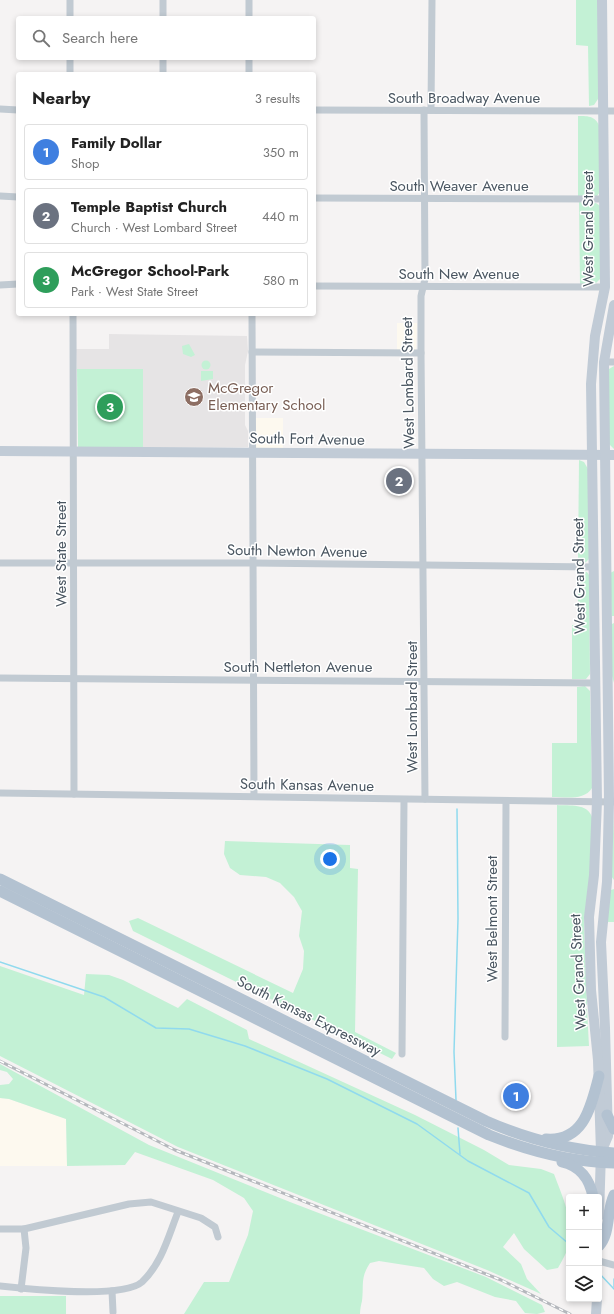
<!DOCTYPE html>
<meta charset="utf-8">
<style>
:root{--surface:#fff;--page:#f6f6f6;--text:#222;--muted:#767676;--line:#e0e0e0;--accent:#1a73e8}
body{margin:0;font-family:Jost,sans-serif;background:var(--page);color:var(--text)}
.controls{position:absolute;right:12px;bottom:12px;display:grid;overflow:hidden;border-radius:4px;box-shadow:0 2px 6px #0003}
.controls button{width:36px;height:36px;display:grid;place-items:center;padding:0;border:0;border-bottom:1px solid var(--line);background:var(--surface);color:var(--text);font:20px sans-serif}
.you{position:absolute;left:330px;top:859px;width:14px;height:14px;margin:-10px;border:3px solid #fff;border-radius:50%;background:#1a73e8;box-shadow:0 0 0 6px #1a73e833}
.badge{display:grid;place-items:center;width:26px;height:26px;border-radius:50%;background:var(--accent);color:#fff;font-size:13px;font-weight:700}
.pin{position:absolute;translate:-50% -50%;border:2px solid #fff;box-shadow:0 1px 4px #0006}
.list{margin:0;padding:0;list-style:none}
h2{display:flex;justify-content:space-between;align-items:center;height:52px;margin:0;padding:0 16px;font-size:17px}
h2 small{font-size:13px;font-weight:400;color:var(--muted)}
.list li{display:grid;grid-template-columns:26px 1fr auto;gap:12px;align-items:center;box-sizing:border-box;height:56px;margin:0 8px 8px;padding:0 8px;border:1px solid var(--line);border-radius:4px}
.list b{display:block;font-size:15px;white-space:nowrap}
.list p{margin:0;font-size:13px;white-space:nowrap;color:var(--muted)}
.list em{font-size:13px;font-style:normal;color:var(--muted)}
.icon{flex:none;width:22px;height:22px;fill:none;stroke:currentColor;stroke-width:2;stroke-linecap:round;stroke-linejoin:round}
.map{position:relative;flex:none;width:614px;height:1314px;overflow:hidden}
.search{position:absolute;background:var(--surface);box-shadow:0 2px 6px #0003;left:16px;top:16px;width:300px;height:44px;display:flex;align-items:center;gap:10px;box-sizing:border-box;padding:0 14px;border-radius:4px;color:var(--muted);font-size:15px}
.panel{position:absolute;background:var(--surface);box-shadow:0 2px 6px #0003;left:16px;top:72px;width:300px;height:244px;border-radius:4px}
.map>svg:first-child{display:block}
.commercial{fill:#fdf9ef}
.education{fill:#e6e4e5}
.green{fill:#c3f1d5}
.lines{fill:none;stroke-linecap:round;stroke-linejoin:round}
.stream{stroke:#90daee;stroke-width:1.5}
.street{stroke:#c1cad2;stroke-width:7}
.secondary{stroke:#c1cbd6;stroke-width:10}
.primary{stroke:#b3c2d1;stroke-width:11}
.rail-casing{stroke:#b5b8bd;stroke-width:3}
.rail{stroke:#fff;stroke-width:1.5;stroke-dasharray:4.5;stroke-linecap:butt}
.labels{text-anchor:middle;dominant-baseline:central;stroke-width:3;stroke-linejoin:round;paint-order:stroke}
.street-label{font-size:15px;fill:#4a5661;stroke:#fff}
.education-label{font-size:15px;fill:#785e54;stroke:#fff;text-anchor:start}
</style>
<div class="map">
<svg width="614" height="1314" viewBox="0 0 614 1314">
<rect width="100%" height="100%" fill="#f5f3f3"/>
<g class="commercial">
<path d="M397,323H417L416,350L397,351Z"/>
<path d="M256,418H283V450L256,448Z"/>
<path d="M0,1098L9,1099L66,1119L67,1166H0Z"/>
</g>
<path class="education" d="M109,334L247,336L248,351L245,365V425L248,431V447L143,448V369H77L76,349H109Z"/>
<g class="green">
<path d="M576,0H599L598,99L594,105L589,106L588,46L576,45Z"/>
<path d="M578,116C589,116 596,116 600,128V192L597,196L578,197Z"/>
<path d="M579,202L596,203L600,206V279L596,283L580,284Z"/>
<path d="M189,344L195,355L191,357L183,354L182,346Z"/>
<circle cx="206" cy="365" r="4.5"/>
<path d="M614,366V449L609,444V369Z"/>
<path d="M77,369H143V448L78,447Z"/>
<path d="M201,371H213V379L201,381Z"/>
<path d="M579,460L584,462L588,469L590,558L585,563H578Z"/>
<path d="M578,571L587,572L589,575L590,674L586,679H572V625H578Z"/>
<path d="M614,571V616H612L610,573Z"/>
<path d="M614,623V683L611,672L612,624Z"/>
<path d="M585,686L590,691L592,788C584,801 565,797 552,797V743H577V687Z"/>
<path d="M557,805C570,806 587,803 592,817L593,860L584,921L587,1005H584V1009H587L589,1046L557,1047Z"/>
<path d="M614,813V880L611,876Z"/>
<path d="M225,841L350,845V868L358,869L355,1032L396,1053L392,1059L133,931L129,921L138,918L293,993L303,969L304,951L299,936L302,911L294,897L280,883L266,877L240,875L230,868L224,854Z"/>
<path d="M614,889V922H605L611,890Z"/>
<path d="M0,966L84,995L86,974L109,975L123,980L178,1008L187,999L247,1030L249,1039L415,1115L484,1150L509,1165L541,1169L554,1174C562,1196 574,1220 569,1245C567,1252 562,1261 558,1268L547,1270L524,1249L514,1233L503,1247L521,1264L527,1279L541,1294L487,1270L178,1147L0,1056Z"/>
<path d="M0,1064L149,1145L290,1202L486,1277L542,1305L545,1312L537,1314L525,1313L516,1301L495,1297L457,1282L444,1286L433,1279L424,1268L379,1261L370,1263C360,1278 364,1285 362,1301C361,1305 360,1309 360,1314H184L204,1282H229L248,1235L253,1211L244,1198L213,1180L135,1152L125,1165L67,1166L66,1119L9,1099L0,1098V1085L9,1084L13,1079L7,1072L0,1070Z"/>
<rect x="0" y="1296" width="66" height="18"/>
</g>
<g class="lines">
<g class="stream">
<path d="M0,962L104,997L156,1028L189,1029L245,1046L327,1079L417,1124L468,1161L529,1193L549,1227L569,1244"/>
<path d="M456,1100L454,1052L458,919L457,809"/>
<path d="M458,1128L460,1154"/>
<path d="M599,1273L614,1289"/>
<path d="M614,1287V1279"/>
</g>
<g class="street">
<path d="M70,0V18"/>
<path d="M163,0V18"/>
<path d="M249,0V18"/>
<path d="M70,58V74"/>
<path d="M163,58V74"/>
<path d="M249,58V74"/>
<path d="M0,109L18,110"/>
<path d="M314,110L614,111"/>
<path d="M424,110L425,279L421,296V353L425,799"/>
<path d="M431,110L432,0"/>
<path d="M0,196L18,197"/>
<path d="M314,198L604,199"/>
<path d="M0,285L18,284"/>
<path d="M314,286L605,287"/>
<path d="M73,314L74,794"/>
<path d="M252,314L254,796"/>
<path d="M252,352L421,353"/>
<path d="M604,362H614"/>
<path d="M0,563H254L594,567"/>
<path d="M0,678L595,683"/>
<path d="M0,793L614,802"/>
<path d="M505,1037L506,801"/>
<path d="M402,1054L404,800"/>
<path d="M0,1229H24L129,1204L151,1202L201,1218L215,1227L218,1237"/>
<path d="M599,1261L614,1265"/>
<path d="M0,1286C27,1289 123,1299 142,1282C162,1263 168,1237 178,1212"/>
<path d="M21,1289L26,1248L24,1229"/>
<path d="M112,1291L113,1312"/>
</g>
<g class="secondary">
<path d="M0,451L614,455"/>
<path d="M602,1150L608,1136L605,1028L601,942L607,882L609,801L604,362L614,305"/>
<path d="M599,1216L601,1152L598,1060L591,990L589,917L594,875L597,801L591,384L595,336L605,287L602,0"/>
<path d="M596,1314L597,1299"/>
</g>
<g class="primary">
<path d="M0,879L486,1121C527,1139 570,1150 614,1153"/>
<path d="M0,891L489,1135C529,1151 571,1162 614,1163"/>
<path d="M607,1115L614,1129"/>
<path d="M546,1139C585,1142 591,1105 599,1076"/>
<path d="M562,1162C580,1166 590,1180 593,1197"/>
<path d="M599,1246C611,1232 606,1212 614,1195"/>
</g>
<defs>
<path id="rail" d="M0,1061L175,1150L501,1280L570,1314"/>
</defs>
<use href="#rail" class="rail-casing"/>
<use href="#rail" class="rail"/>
</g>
<defs>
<symbol id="school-disc" viewBox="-11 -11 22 22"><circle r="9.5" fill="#8d6e63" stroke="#fff"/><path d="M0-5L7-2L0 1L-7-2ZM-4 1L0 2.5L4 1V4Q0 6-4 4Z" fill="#fff"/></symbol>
</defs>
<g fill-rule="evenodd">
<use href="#school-disc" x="183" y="386" width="22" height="22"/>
</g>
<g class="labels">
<g class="street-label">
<text x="464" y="98">South Broadway Avenue</text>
<text x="459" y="186">South Weaver Avenue</text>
<text transform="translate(588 229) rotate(-90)">West Grand Street</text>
<text x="459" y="274">South New Avenue</text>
<text transform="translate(408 383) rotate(-91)">West Lombard Street</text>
<text transform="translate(307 439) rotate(1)">South Fort Avenue</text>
<text transform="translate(297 551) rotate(1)">South Newton Avenue</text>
<text transform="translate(61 554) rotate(-90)">West State Street</text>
<text transform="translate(579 576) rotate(-91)">West Grand Street</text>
<text x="298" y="667">South Nettleton Avenue</text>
<text transform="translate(412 707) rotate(-90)">West Lombard Street</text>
<text transform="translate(307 785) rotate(1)">South Kansas Avenue</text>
<text transform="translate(492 919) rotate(-90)">West Belmont Street</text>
<text transform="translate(578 972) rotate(-93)">West Grand Street</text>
<text transform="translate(309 1016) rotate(27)">South Kansas Expressway</text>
</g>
<g class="education-label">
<text x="208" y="388">McGregor<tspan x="208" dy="17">Elementary School</tspan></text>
</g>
</g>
</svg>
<div class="controls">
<button>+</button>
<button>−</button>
<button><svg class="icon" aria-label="layers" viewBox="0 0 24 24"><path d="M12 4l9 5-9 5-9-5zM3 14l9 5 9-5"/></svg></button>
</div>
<div class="you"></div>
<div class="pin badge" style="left:516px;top:1096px;background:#3f7fe0">1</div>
<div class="pin badge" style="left:399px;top:481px;background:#6b7280">2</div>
<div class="pin badge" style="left:110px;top:407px;background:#2e9e5b">3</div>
<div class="search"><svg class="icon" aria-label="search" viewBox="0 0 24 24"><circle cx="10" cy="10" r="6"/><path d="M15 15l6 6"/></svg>Search here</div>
<section class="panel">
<h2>Nearby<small>3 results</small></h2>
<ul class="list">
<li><span class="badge" style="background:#3f7fe0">1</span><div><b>Family Dollar</b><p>Shop</p></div><em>350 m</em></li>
<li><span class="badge" style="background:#6b7280">2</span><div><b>Temple Baptist Church</b><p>Church · West Lombard Street</p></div><em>440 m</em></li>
<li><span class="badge" style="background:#2e9e5b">3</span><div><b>McGregor School-Park</b><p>Park · West State Street</p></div><em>580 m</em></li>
</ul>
</section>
</div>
